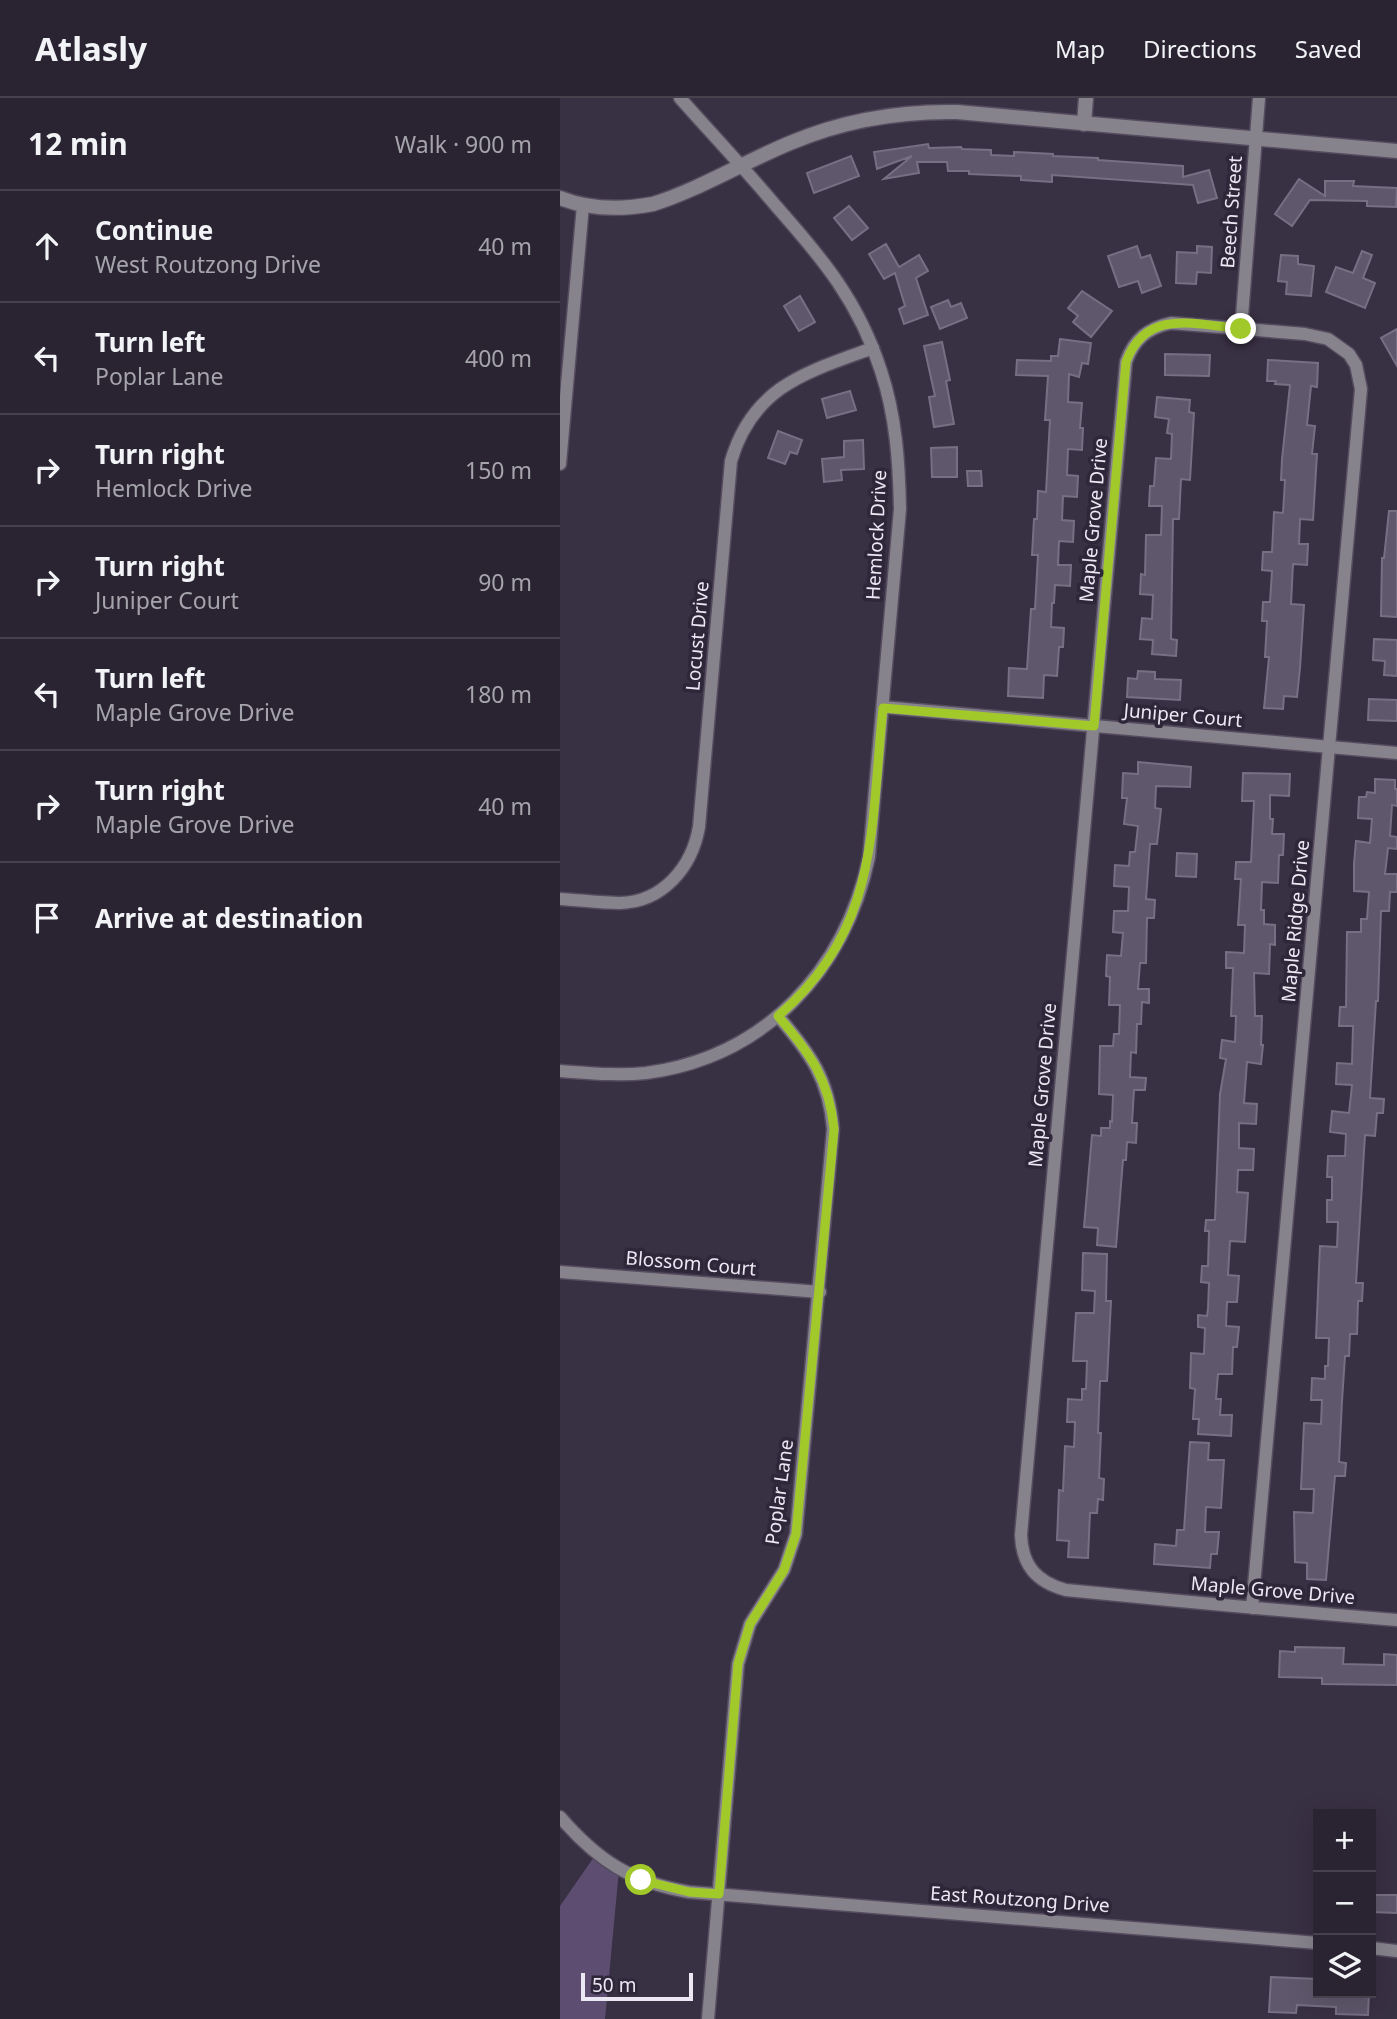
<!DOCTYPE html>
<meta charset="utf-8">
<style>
:root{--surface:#2a2432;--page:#36303e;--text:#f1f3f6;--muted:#a5a4ac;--line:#46414d}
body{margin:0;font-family:"Noto Sans",sans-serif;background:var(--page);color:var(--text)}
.controls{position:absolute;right:21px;bottom:21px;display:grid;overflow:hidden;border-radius:0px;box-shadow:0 7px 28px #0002}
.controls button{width:63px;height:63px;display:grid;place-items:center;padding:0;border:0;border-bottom:2px solid var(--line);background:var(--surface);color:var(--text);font:35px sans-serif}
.scale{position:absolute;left:21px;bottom:18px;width:112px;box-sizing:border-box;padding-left:7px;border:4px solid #ebe7f3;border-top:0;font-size:19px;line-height:24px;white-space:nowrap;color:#ebe7f3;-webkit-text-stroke:5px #2e2639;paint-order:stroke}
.stop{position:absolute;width:21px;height:21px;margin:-16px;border:5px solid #a1c92a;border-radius:50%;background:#fff}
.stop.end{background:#a1c92a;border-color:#fff;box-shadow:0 2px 7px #0008}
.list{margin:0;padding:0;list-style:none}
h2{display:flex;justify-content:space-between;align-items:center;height:91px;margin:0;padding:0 28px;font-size:30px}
h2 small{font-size:23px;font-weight:400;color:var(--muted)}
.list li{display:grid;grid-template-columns:46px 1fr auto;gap:21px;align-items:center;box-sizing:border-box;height:112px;padding:0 28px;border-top:2px solid var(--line)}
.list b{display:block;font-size:26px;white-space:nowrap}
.list p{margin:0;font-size:23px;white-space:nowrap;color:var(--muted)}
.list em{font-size:23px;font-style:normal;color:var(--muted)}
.icon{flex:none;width:38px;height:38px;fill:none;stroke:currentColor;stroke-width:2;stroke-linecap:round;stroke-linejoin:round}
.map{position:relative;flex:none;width:837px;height:1921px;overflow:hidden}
header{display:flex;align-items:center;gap:42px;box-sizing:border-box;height:98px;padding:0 35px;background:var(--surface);border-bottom:2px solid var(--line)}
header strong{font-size:33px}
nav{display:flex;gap:38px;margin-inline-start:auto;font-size:24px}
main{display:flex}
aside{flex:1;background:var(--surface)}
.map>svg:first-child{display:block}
.park{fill:#5c4d71}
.building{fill:#5f576b;stroke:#776f84;stroke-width:2}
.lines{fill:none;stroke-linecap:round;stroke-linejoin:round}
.minor-casing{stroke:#554d5f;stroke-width:15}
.tertiary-casing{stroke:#554d5f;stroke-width:17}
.minor{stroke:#87838d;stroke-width:12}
.tertiary{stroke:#87838d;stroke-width:14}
.route{stroke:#a1c92a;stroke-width:9}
.labels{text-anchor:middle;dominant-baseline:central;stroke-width:7;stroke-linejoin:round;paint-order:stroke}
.street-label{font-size:19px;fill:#ebe7f3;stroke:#2e2639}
</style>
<header>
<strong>Atlasly</strong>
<nav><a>Map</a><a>Directions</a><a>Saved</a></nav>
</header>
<main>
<aside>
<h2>12 min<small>Walk · 900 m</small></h2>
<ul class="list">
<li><svg class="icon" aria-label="ahead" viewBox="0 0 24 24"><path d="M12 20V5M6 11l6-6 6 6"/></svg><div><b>Continue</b><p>West Routzong Drive</p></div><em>40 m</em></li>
<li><svg class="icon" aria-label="left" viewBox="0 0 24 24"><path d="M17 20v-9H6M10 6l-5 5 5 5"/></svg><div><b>Turn left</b><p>Poplar Lane</p></div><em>400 m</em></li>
<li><svg class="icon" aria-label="right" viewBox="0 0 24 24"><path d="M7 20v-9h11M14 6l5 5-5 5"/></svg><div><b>Turn right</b><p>Hemlock Drive</p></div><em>150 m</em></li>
<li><svg class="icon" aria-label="right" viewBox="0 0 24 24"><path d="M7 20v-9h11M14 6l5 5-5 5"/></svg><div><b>Turn right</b><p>Juniper Court</p></div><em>90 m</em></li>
<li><svg class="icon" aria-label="left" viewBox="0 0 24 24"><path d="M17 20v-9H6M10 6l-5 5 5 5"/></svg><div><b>Turn left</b><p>Maple Grove Drive</p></div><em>180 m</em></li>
<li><svg class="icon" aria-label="right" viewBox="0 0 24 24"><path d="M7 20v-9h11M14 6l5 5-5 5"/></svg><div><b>Turn right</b><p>Maple Grove Drive</p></div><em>40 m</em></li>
<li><svg class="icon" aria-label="arrive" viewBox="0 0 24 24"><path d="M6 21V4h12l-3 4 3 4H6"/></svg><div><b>Arrive at destination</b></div></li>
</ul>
</aside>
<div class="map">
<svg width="837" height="1921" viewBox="0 0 837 1921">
<rect width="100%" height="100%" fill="#383043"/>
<path class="park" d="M36,1756L59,1772L45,1921H0V1808Z"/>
<g class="building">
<path d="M368,46L369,50L401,49L402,51L431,52V57L454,58V54L493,56V58L538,60V62L623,68V79L649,72L657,100L638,105L633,87L492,77V84L461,82V78L409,76V73H388L387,64H357L359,75L324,81L352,58L317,71L314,54Z"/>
<path d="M291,58L299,78L254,95L247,75Z"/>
<path d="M739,81L765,98V83H794L793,88L837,90L836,109L807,108V103L750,102L732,128L715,116Z"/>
<path d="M289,108L308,130L292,142L274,120Z"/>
<path d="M326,146L339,169L359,157L368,173L356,180L368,217L344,226L339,211L345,208L335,175L324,181L309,156Z"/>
<path d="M577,148L581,160L590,157L601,188L582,195L578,183L559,189L548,158Z"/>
<path d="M637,148L652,149L651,175L637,174L636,186L616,185L617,154L637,155Z"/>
<path d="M802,153L812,157L803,180L815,185L805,210L766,194L776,169L793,175Z"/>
<path d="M721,157L738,158V166L754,168L751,198L726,196L727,184L718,183Z"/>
<path d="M522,193L552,213L531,239L513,224L518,218L508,210Z"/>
<path d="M240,198L255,224L239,233L224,208Z"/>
<path d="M388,202L391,209L401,205L407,220L380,231L371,209Z"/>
<path d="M837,231V268L821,240Z"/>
<path d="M500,241L531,245L528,266L522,265L519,279L509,276L508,304L522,305L520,330H523L522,352L508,351L507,377L518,378L517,399L503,398L502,422L514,423L513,444L499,443L498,467H511L510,488L495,487L494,505H492L491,529L504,530L503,549H499L497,578L484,577L483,600L448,598L449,570L467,571L471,511H475L478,457H472L474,421H477L478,393L486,394L490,322H485L488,278L456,277L457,262L491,263V258H498Z"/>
<path d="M382,244L390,282L386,283L394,326L374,329L369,299L375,298L364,248Z"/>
<path d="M605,256L650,257L649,278L605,277Z"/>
<path d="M708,262L758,265L757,289L751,288L747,327L755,328L752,356H757L753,422L740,421L739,446H748L747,467L733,466L731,506L744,507L740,570L737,599L724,598L723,611L704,610L709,559H705L707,523H702L703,504H710L712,473L702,472L703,454H712L714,414L723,415L725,382H721L722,361L730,287L715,286L716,283H707Z"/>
<path d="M290,293L296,312L267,320L262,301Z"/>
<path d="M597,299L630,302L629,314L634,315L630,382L621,381L619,421H613L611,541L617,542L616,558L592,556L593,542L580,541L582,520L592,521L593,497L580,496L581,476L585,477L586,437H601L602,408H589L590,388H594L596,360L611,361L612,336L607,335L609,321L595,319Z"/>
<path d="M218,333L242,342L237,356L230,354L225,366L208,360Z"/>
<path d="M303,342L304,371L281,372L282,382L264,384L262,361L284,359V343Z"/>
<path d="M397,349V379H372L371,350Z"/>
<path d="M407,373H421L422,388H408Z"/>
<path d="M829,413H837V519L821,518L822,460H824Z"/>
<path d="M814,541L837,542V578L824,577L825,563L813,562Z"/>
<path d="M578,573L595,574V581L621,582L620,602L567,599L568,580L577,581Z"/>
<path d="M809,601L837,602V623L808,622Z"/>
<path d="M578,664L631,669L630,689L596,688L595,710L601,711L597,746H590L586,801L595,802L594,820H587L586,865H580L578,891H589V905L582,904L581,926H577L576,955L571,954L570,979L586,980L585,992H574L572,1025H577L576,1045L567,1044L566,1062H563L556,1149L537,1147L538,1130L524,1129L532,1037L541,1038V1030H550V1023L552,1024L553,997L539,996L540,948H553L554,936H559L560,907H549L550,879L546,878L547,857L561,858L563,835L553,834L554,813H568L569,789L554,788L555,767L569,768L570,754H575L578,728L564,726L567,700H562L563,675L578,676Z"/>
<path d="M683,675L730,676L729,698L710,697V721H713L712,736H724L723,757H719L718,785L702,784L701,812H704V826L715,827V847L710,846L709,876L694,875L695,918H702L701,947H703L701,966L687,964L684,1005L697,1006L696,1026L679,1025V1050L694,1051L693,1072H678L677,1094L688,1095L685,1144L670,1143L668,1177L679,1178L677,1204H667L666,1228L679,1229L677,1249H673L672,1276H658L656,1301H661L660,1317H672L671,1338L638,1336L639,1321H633L635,1291L630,1290L631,1255L644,1256L645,1230L638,1229V1217L647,1218L648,1211L649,1185L641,1184L642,1168H648L649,1133H645L646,1122H655L660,996L666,961L660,960L662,942L675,944L676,918H671L673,870H666V854L684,855L685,827H678L681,781H675L676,764H691L694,703H682Z"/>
<path d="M815,681L835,682V691H837V708L832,707L830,738L837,739V751L828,750L825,776H837V794H830L829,813H821L818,903H816L810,1000L824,1001L823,1015H817L815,1038L805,1037L796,1185H803L802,1203H798L797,1236H790L789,1258H785L782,1303L779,1364L786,1365L785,1378H775L766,1482L747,1481V1465L735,1464L734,1414L753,1415L754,1391H741L744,1325L761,1326L762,1302H751L752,1280L765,1281V1268H768L769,1240H756L760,1148L777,1149L778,1124H767V1102H772V1079H767L768,1058H785L786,1036L770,1034L772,1013L789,1015L792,987L776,986L777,965L792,966L793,928H779L780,909H786L787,834H801V821H807L809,794L794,793V766L796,743L810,745L812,721L798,720L799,699H806L807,694L815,695Z"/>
<path d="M617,755L637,756L636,779L616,778Z"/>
<path d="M523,1155L547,1156L546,1203H551L547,1283H540L538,1335H541L539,1380L544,1381L543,1402L538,1401L537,1415H530L528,1460L508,1459L509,1443L497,1442L499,1392L503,1393L505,1348L514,1349L515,1324H507L508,1301L522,1302V1291H526L527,1263H513L516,1215H534L535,1193L522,1192Z"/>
<path d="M630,1344L649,1345L648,1362H664L661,1410L646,1409L645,1434H659L657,1456H651L650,1470L594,1466L595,1446L616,1448L617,1432H624Z"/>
<path d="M735,1549L784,1550L783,1566L824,1567V1556L837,1557V1587L762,1586V1580L719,1579L720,1553L735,1554Z"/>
<path d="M811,1797H837V1815L811,1814Z"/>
<path d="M711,1879L758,1881V1895H809L808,1917L776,1916V1909L737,1907L736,1915L709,1914Z"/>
</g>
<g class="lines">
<defs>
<g id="minor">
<path d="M681,231L699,0"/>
<path d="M0,366L23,107"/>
<path d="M323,609L837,655"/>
<path d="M0,801C20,802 40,805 60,805C103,804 132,769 139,729L171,363C193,288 247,274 313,250"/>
<path d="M0,973C29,975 57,978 86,975C205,959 285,873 309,759L340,411C339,364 336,318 321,273C299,204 263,161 216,108C185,71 152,36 120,0"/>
<path d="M0,1174L260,1194"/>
<path d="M692,1510L801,291L796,267L789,256L768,241L745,236L611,225C588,230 574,241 566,264L461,1437C462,1467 476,1484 506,1492C616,1503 726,1513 837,1522"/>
<path d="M0,1719C38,1763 71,1784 129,1794L758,1845"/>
<path d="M811,1850L837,1853"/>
<path d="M148,1921L178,1566L190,1526L224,1472L236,1436L273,1031C269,981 250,955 218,918"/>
</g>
<g id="tertiary">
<path d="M524,26L526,0"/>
<path d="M0,100C30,112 61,112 93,106C140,91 184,64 230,45C284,22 339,13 397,14L837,53"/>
</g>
</defs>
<use href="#minor" class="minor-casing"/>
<use href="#tertiary" class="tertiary-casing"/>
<use href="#minor" class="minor"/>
<use href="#tertiary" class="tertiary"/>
</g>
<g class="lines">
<path class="route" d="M81,1782L129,1794L159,1796L178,1566L190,1526L224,1472L236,1436L274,1031C269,981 250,955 218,918C320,831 310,731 323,610L534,628L566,264C586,210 635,226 681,231"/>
</g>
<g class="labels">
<g class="street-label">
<text transform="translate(671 114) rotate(-86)">Beech Street</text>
<text transform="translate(533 422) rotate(-85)">Maple Grove Drive</text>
<text transform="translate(316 437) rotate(-87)">Hemlock Drive</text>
<text transform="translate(137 538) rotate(-85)">Locust Drive</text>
<text transform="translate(623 617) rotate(5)">Juniper Court</text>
<text transform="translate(735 823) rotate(-85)">Maple Ridge Drive</text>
<text transform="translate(482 987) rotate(-85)">Maple Grove Drive</text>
<text transform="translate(131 1165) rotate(5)">Blossom Court</text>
<text transform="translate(219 1394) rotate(-82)">Poplar Lane</text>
<text transform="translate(713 1492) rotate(5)">Maple Grove Drive</text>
<text transform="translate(460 1801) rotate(4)">East Routzong Drive</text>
</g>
</g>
</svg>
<div class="controls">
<button>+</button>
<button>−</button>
<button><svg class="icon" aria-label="layers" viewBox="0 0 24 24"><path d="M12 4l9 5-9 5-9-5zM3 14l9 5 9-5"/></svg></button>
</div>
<div class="scale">50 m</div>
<div class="stop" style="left:81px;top:1782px"></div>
<div class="stop end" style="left:681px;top:231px"></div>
</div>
</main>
